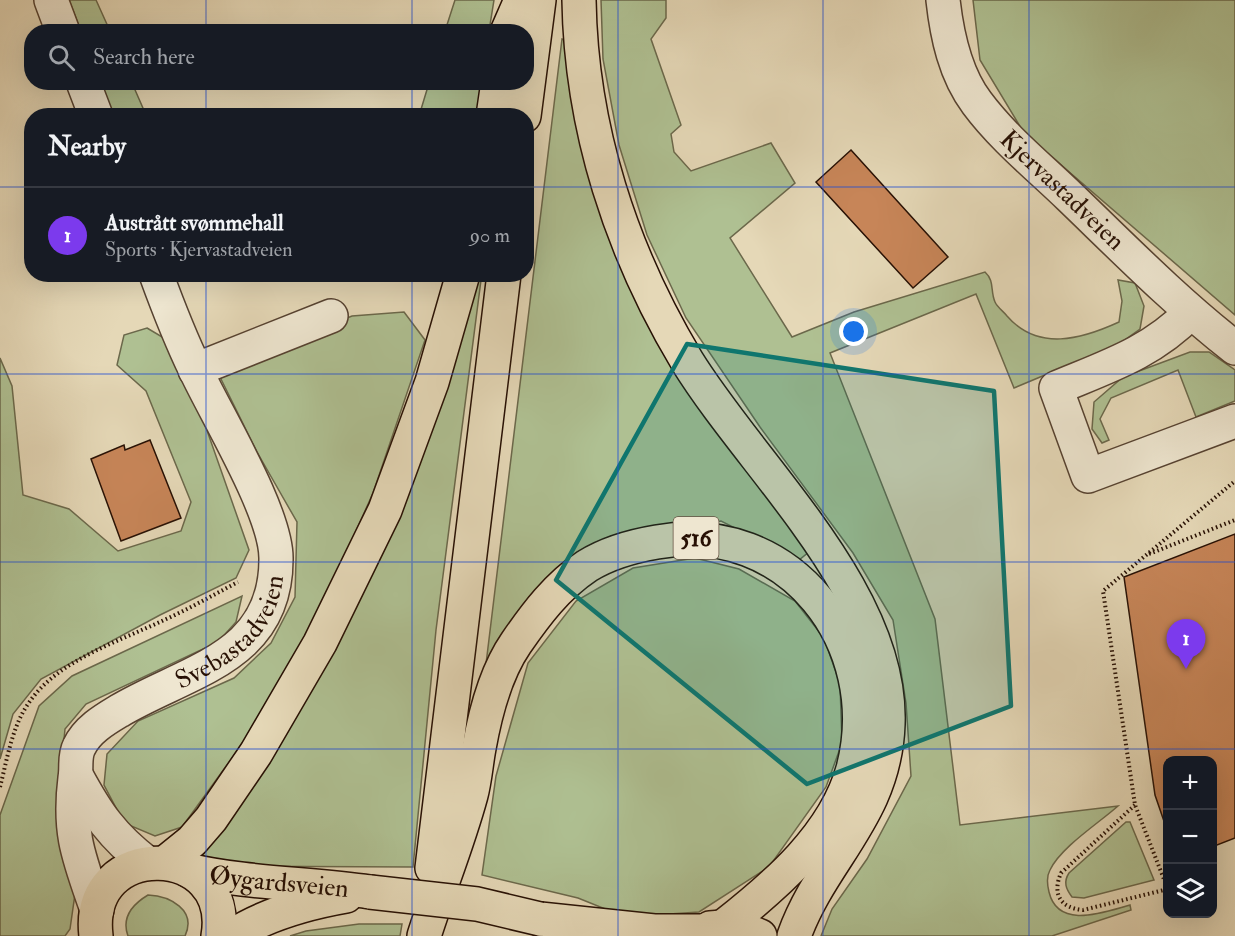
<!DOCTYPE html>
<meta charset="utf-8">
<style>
:root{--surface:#171b24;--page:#242831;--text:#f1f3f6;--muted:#9ea1a6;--line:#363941;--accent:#7c3aed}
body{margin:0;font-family:"IM FELL Double Pica",serif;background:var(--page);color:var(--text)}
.controls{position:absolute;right:18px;bottom:18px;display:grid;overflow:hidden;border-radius:12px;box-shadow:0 6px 24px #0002}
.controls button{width:54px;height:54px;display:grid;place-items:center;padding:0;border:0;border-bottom:2px solid var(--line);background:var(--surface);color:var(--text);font:30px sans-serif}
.you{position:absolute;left:854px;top:332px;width:21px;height:21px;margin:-15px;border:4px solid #fff;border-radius:50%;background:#1a73e8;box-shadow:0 0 0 9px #1a73e833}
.badge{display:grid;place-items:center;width:39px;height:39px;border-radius:50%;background:var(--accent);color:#fff;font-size:20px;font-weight:700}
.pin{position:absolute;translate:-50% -50px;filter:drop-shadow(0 2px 3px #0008)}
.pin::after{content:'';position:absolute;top:32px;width:21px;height:18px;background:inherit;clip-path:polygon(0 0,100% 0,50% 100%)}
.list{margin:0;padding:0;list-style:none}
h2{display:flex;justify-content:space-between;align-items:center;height:78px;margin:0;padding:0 24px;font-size:26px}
h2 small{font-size:20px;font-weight:400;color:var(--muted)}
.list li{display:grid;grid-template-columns:39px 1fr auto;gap:18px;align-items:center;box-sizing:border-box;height:96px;padding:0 24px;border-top:2px solid var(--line)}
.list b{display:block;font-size:22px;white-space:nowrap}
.list p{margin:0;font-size:20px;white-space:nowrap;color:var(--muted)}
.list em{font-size:20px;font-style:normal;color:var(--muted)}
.icon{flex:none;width:33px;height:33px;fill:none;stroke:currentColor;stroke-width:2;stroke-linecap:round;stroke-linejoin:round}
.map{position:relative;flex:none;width:1235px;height:936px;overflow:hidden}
.search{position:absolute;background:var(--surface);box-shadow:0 6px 24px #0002;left:24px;top:24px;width:510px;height:66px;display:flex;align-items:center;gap:15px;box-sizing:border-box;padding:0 21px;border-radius:24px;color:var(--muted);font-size:22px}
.panel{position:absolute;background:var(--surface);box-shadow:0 6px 24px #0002;left:24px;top:108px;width:510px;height:174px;border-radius:24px}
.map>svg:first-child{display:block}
.green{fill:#afc092;stroke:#6b684b;stroke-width:1.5}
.building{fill:#c78558;stroke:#271004;stroke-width:1.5}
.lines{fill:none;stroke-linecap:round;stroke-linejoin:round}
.minor-casing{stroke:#564231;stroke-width:36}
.major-casing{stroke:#271004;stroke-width:36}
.path{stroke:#271004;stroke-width:4;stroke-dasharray:1.5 3;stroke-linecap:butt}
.minor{stroke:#eee6d0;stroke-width:33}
.major{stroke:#e5d8b7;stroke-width:33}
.major-bridge-casing{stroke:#271004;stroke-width:36;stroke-linecap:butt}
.major-bridge{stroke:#e5d8b7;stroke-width:33}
.marked{fill:#0f766e;fill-opacity:0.2;stroke:#0f766e;stroke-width:4.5;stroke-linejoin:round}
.grid{fill:none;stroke:#1d4ed8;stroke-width:1.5;stroke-opacity:0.55}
.labels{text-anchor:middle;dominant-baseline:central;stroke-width:6;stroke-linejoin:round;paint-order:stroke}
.shield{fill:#eee6d0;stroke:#635041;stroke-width:1.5}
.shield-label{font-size:24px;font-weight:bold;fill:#271004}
.street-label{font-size:26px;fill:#271004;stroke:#eee6d0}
</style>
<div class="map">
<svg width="1235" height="936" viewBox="0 0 1235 936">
<rect width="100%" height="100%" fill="#e5d8b7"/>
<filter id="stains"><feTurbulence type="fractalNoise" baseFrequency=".00333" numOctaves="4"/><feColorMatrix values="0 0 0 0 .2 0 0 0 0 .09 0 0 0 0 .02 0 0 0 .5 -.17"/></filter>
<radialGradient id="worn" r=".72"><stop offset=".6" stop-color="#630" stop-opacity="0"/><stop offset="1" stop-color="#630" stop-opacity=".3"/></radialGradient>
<g class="green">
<path d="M69,0H96L110,31H81Z"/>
<path d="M455,0H494L489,31H445Z"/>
<path d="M601,0H666V18L651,39L681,125L671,134L674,152L691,171L771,143L795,183L730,238L792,337L854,312L985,272C995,281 990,291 995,302C997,307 1004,312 1007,316C1038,352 1082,339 1119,322L1122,301L1118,280L1135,283L1144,306L1140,329L1119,344L1014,388L976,294L830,353L935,619L960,825L1118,806C1099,823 1061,847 1050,870C1046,877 1047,884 1049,892C1058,930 1104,912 1130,905L1131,910L1052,936H821L832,909L867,859L911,776L906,703L893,620L853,553L760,427L686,318L647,235L619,145L603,59Z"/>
<path d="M973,0H1235V315L1024,133L980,60Z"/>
<path d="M562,39L573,43L591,176L810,551L799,560L721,521L611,536L529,597L498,666L486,664Z"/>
<path d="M100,83H132L146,115H112Z"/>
<path d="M429,83H483L478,115L419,116Z"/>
<path d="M474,278L481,280L436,630L413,867L231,866L200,855L288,727L370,578L415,475Z"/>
<path d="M404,312L425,340L373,493L330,589L261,718L182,827L155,836L124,823L104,785L107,754L138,721L234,678L271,643L295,597L297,522L257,452L217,371L352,316Z"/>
<path d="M147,328L169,341L190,382L249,550L236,578L160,615L41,679L13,714L0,759V358L12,386L23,495L69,509L118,551L181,531L191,502L146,391L117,365L124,335Z"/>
<path d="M1190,352H1209L1235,370V401L1196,417L1178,370L1111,398L1100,419L1109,440L1102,443L1092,429L1094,402L1123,377Z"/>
<path d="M695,558L739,569L795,601L824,638L840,684L842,743L826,787L769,867L699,912L625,917L578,898L482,875L496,776L528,663L576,601L633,568Z"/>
<path d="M242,596L236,622L218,642L86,704L65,729L57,812L77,880L70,929L65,936H0V815L39,706L72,676Z"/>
<path d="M1126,822H1130L1154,880L1084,898L1072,897C1066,889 1063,882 1069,873Z"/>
<path d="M148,895C170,896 197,910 185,936H128C121,917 133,904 148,895Z"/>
<path d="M359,924H402L400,936H290L306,931Z"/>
</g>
<g class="building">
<path d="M851,150L948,257L913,288L816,182Z"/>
<path d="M150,440L181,518L121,541L91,459L124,445L125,450Z"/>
<path d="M1235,534V838L1212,847V760H1167V830L1155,795L1124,577Z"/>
</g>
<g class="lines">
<defs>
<g id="minor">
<path d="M51,0L63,32"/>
<path id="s1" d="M943,0C947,36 955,74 977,103C1003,138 1039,167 1070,197C1124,249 1176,302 1235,348"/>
<path d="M83,82L96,116"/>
<path d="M1190,313C1151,353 1106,367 1056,388L1088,476L1235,421"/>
<path d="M195,370L331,316"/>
<path d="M76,775C97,814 112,836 147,863"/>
<path id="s2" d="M97,910C79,858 68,834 75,778C77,767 74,757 79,747C87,730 104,720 119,711C188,670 277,658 276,558C276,512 217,416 196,371C181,340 168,307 156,274"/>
</g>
<g id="major">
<path d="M579,0C581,128 621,251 687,361C753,468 893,593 888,724C885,816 822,858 794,936"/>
<path d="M507,32L521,0"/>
<path d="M493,116L498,82"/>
<path d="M524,116L539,0"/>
<path d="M166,862L192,841L211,819L256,753L320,643L385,510L432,382L463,274"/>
<path d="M432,868L504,274"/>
<path id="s3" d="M188,870C248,884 310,883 370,892"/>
<path d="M540,919L654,931H704"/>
<path d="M710,928L735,926L760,936"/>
<path d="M96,936C84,836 234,842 218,936"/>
<path d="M232,936C266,914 306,903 346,896"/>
<path d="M424,936C439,889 458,843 471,795C475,780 476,764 479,748C485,714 496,672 516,643C536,614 557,586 587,566C608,553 633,546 657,542C789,518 886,643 853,769C835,835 775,886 724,926"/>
</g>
</defs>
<use href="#minor" class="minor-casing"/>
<use href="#major" class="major-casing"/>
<g class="path">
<path d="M1149,554L1235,520"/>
<path d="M0,787C7,760 12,727 28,704C57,660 118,642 164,620C189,609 213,595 238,582"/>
<path d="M1135,805L1061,873C1052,894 1060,908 1083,910L1168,889"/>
<path d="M1167,887L1135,805L1103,591L1235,481"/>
<path d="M1177,914V915"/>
</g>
<use href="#minor" class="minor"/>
<use href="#major" class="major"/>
<defs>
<path id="major-bridge" d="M370,892L477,904L540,919"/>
</defs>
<use href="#major-bridge" class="major-bridge-casing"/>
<use href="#major-bridge" class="major-bridge"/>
</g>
<path class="marked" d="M687,344L994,391L1011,706L807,784L556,580Z"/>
<path class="grid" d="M206,0V32M412,0V32M618,0V936M823,0V936M1029,0V936M206,82V116M412,82V116M0,187H32M526,187H1235M206,274V936M412,274V936M0,374H1235M0,562H1235M0,749H1235"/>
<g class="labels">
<rect class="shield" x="673.5" y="517" width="45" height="42" rx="4.5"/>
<g class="shield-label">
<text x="696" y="538">516</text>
</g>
<g class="street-label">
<text stroke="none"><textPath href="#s1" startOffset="232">Kjervastadveien</textPath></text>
<text stroke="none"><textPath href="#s2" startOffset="363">Svebastadveien</textPath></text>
<text stroke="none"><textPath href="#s3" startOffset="92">Øygardsveien</textPath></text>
</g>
</g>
<rect width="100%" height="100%" filter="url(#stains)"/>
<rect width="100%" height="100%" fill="url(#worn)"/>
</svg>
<div class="controls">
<button>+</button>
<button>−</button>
<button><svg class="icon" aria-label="layers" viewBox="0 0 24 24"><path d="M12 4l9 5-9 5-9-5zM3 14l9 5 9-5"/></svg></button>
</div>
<div class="you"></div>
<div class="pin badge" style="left:1186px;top:669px">1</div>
<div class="search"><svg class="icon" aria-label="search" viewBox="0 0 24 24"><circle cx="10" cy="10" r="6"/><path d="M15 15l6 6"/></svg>Search here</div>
<section class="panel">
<h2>Nearby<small></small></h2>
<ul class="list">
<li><span class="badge">1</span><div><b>Austrått svømmehall</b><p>Sports · Kjervastadveien</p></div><em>90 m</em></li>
</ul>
</section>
</div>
